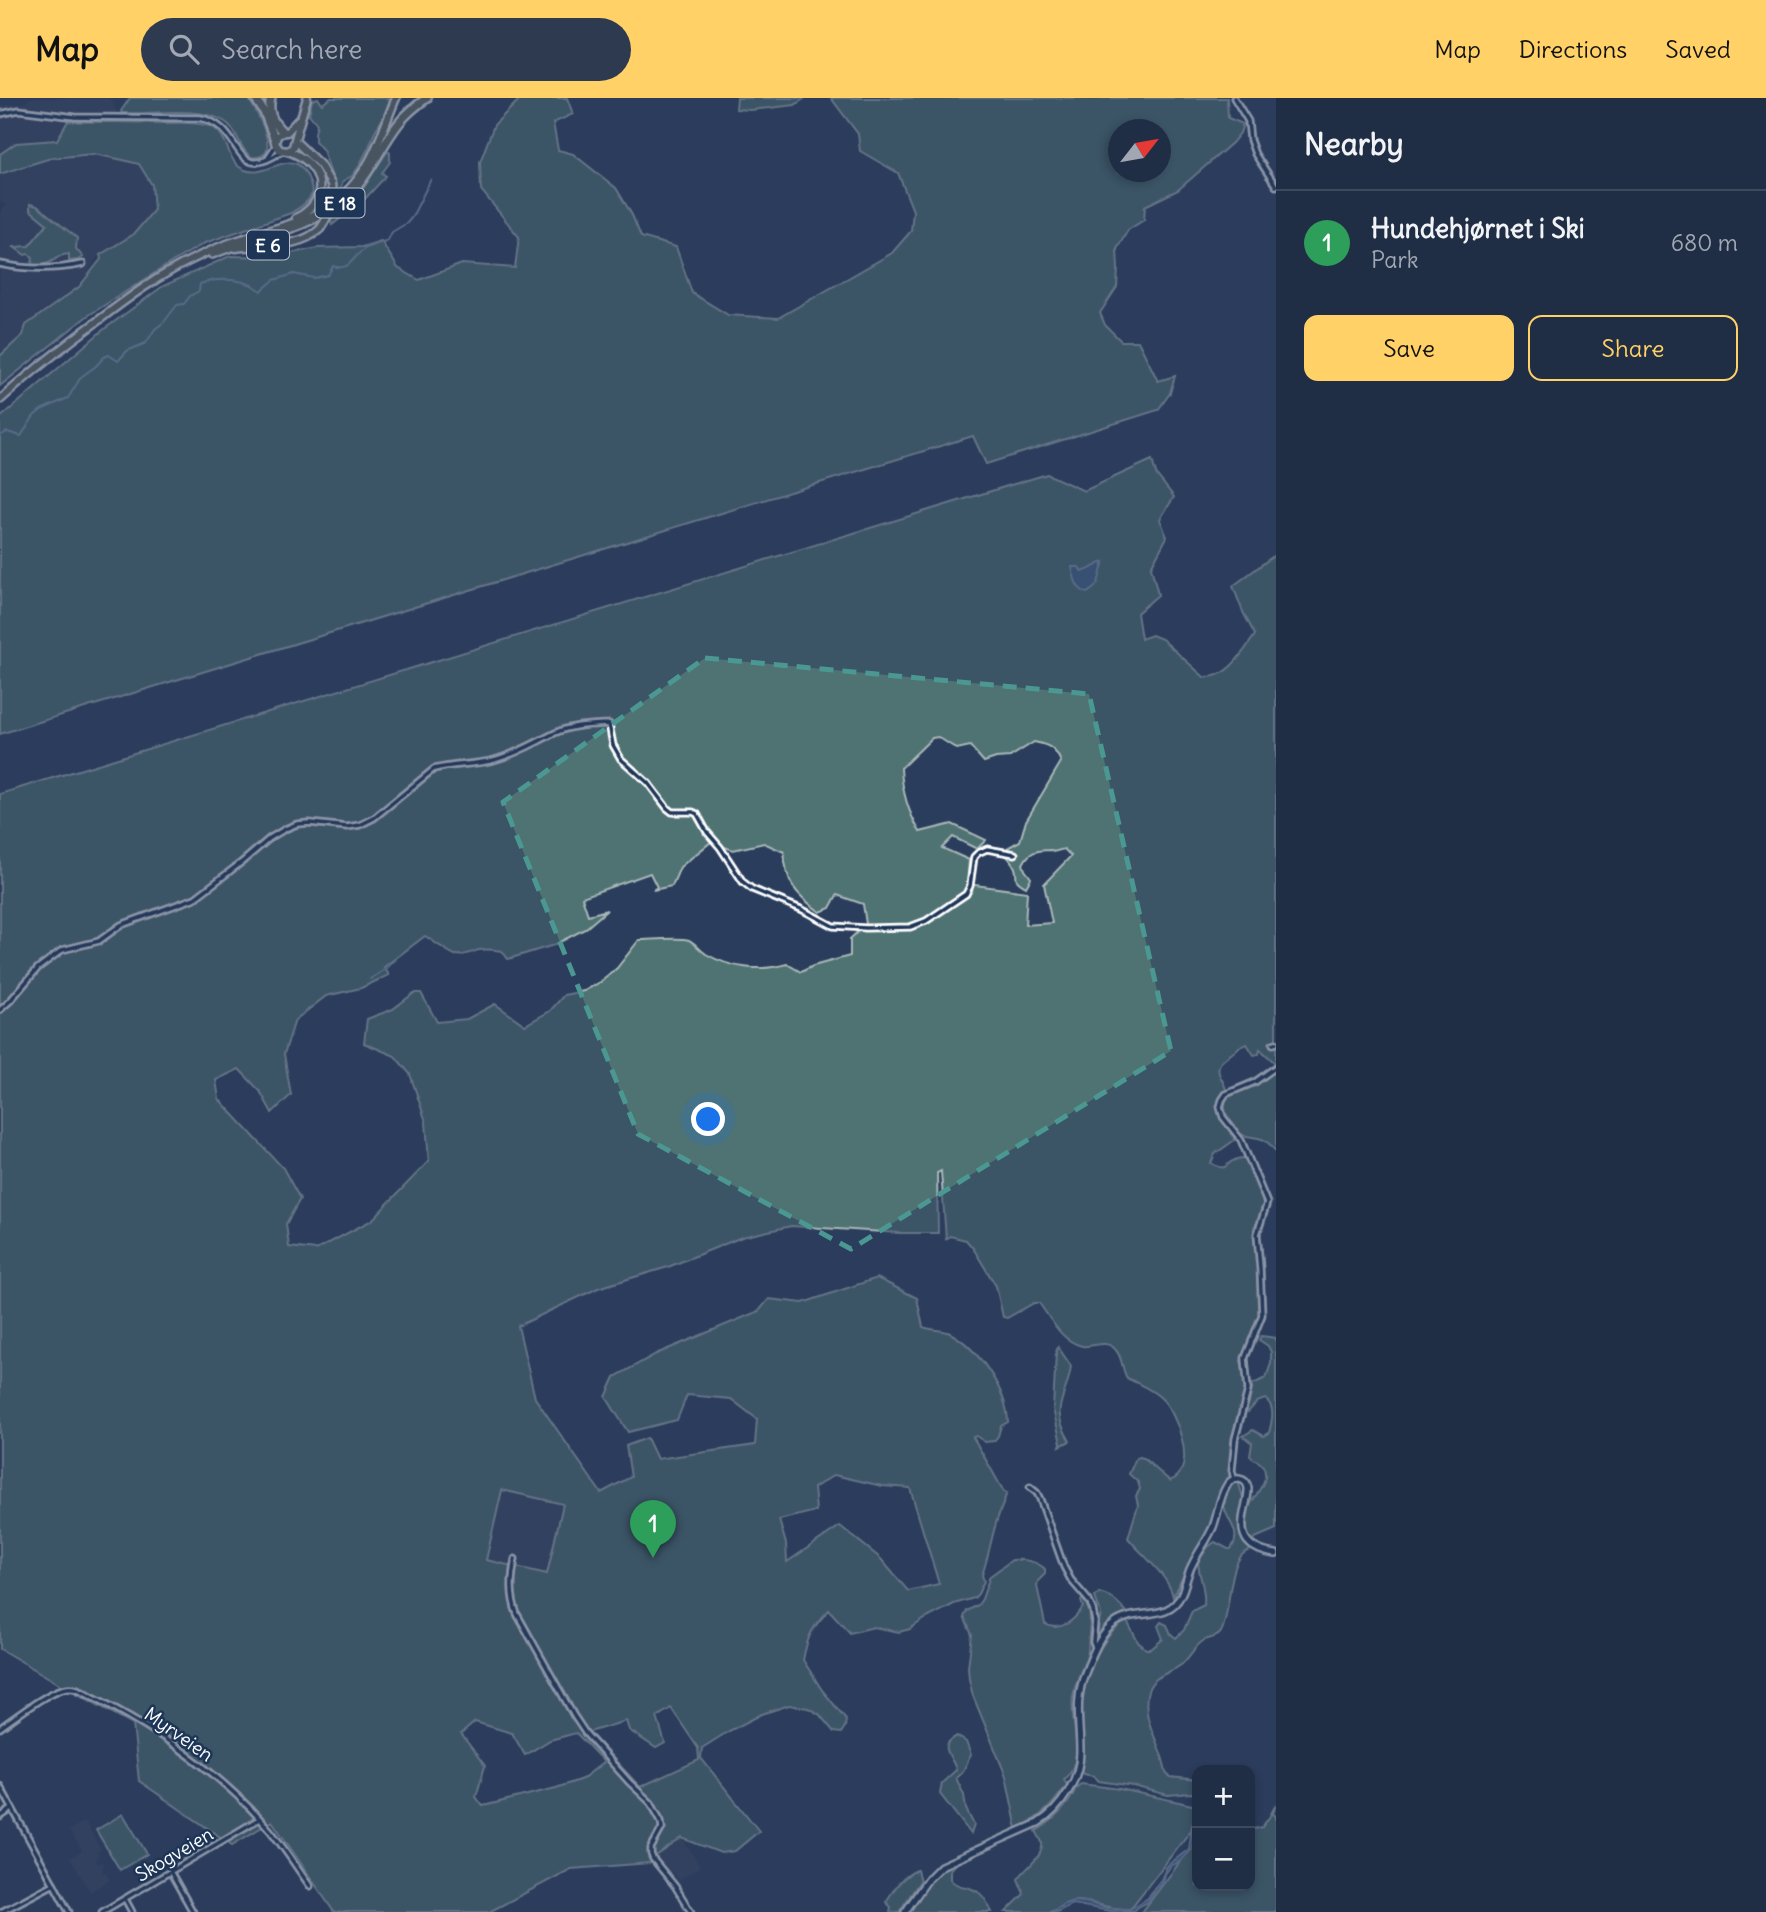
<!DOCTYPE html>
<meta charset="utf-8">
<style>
:root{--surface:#202e45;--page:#2d3a50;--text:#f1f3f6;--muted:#a2a8b3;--line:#3d4a5e;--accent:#ffd166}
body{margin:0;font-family:Delius,sans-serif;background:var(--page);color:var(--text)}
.controls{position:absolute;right:21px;bottom:21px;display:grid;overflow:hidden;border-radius:14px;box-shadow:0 4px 10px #0003}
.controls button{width:63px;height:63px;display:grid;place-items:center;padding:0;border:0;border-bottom:2px solid var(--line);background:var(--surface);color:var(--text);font:35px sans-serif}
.compass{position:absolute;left:1108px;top:21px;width:63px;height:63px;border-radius:50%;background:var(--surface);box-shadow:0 4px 10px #0003;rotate:59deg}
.you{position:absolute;left:709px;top:1022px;width:24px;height:24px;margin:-18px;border:5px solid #fff;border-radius:50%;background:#1a73e8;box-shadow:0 0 0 10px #1a73e833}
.badge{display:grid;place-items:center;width:46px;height:46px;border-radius:50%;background:var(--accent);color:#fff;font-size:23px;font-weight:700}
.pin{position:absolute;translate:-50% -58px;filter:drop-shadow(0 2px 4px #0008)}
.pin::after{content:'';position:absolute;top:37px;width:24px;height:21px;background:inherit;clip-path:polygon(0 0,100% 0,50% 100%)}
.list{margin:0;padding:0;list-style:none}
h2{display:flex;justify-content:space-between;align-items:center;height:91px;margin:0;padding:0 28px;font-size:30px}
h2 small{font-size:23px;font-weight:400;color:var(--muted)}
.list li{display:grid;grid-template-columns:46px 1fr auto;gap:21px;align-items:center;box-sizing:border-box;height:105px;padding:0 28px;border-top:2px solid var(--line)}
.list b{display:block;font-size:26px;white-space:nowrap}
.list p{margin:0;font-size:23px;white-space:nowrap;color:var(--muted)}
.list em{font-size:23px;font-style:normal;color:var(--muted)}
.actions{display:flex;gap:14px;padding:21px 28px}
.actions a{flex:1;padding:16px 0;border:2px solid var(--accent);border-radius:14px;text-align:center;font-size:24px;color:var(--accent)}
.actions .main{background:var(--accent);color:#111}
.icon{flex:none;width:38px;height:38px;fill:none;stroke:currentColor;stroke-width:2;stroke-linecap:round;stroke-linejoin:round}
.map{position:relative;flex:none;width:1276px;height:1814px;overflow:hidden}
header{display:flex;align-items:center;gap:42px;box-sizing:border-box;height:98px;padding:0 35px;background:var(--accent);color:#111}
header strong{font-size:33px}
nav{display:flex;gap:38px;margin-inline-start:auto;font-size:24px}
.search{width:490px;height:63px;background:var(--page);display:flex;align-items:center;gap:18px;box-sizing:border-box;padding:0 24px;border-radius:38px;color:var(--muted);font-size:26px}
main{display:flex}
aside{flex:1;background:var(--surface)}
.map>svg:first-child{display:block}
.built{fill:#3b4762}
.green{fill:#507272;stroke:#a8b8b8;stroke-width:2;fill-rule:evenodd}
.water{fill:#46688d;stroke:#90a4bb;stroke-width:2}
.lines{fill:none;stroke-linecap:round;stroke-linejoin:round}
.stream{stroke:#90a4bb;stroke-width:2}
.minor-casing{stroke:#fff;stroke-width:9}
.secondary-casing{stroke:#fff;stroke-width:10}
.trunk-casing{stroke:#fff;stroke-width:11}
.motorway-casing{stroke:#fff;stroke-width:12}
.minor{stroke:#1d3557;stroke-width:3.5}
.secondary{stroke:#1d3557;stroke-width:5}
.trunk{stroke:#6a7165;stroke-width:6}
.motorway{stroke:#6a7165;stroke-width:7}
.trunk-bridge-casing{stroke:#fff;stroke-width:11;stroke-linecap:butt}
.trunk-bridge{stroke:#6a7165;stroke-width:6}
.marked{fill:none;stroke:#4b9892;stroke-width:5;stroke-dasharray:14 9;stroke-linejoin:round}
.labels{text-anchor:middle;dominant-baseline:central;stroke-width:5;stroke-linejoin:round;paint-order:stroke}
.shield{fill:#1d3557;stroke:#bbc2cd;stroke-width:2}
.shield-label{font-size:18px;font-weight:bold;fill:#fff}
.street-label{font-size:19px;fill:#fff;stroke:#1d3557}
</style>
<header>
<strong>Map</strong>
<div class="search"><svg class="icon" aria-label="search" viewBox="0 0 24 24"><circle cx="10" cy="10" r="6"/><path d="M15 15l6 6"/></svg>Search here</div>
<nav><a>Map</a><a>Directions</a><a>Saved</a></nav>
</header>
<main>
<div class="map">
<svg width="1276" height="1814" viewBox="0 0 1276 1814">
<rect width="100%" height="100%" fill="#2b3d5c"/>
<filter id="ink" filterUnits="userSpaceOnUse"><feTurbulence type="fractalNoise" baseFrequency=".0143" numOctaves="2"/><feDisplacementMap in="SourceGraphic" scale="14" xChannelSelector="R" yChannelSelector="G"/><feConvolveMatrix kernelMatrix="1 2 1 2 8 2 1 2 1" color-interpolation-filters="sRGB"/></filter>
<g filter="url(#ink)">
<g class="built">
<path d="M31,0H110L118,16L68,23L57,42L16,45L0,56V8L24,5Z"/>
<path d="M94,56L139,66L153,87L154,113L134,136L97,159L79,189L26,227L23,237L0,258V115L6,107L0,103V76L51,60Z"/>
<path d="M502,1392L563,1405L547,1476L486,1462Z"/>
<path d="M85,1723L101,1752L97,1754L99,1759L95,1761L98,1766L102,1764L104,1767L102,1773L103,1775L106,1774L110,1782L90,1794L70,1760L82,1753L69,1732Z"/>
<path d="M682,1740L700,1768L679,1783L672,1773L667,1775L656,1758Z"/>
</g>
<g class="green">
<path d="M130,0H248C257,13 285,63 251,59C240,51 239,38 230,28C209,6 151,17 122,15L121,13Z"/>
<path d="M318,0L322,6L331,0H391L382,22L375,33L369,49L358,70L352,78L343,83L340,92L337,94L323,52L315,43V35L317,26L309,16L312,2Z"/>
<path d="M521,0H567L573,16L553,25L558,52L573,56L616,90L632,117L641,139L676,149L692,195L728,217L778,220L892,155L911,133L913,113L898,75L860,53L858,36L831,0H1227L1228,20L1243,26L1240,35L1232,45L1178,92L1145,108L1144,122L1128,132L1117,151L1118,170L1117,189L1100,215L1105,227L1121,243H1138L1158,283L1175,278L1170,295L1158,312L986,366L973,338L0,636V320L103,232L163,188L230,158L271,159L318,150L362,149L381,143L398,170L419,182L462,166L515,170L519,139L481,92L480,64L494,27ZM1118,32H1160V74H1118Z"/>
<path d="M737,0H805L795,7L751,12L736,11Z"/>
<path d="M68,23C98,24 129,24 160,25C174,25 202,23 214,30C230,40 226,65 245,72C270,81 294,44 309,82C311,87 313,93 311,98C307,106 298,111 291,115L205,145L172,164L86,219L0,288V258L23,237L26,227L79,189L101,161L100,157L134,136L154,112L152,87L139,66L123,62L94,56L51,60L0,76V56L16,45L57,42Z"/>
<path d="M388,53L390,55V64L382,75L386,78L364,102L332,127L331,124C337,109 340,114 351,105C367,90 374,70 388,53Z"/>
<path d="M30,106L37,108L77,140L76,151L83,159L78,162L69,163V156C61,157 60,158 54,162C47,167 39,167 32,167L33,159L28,156L25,157L14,149L29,148L47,126L30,112Z"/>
<path d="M1152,362L1156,376L1174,399L1160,421L1167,439L1151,469L1158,497L1137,515L1141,541L1152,537L1162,541L1204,579C1227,582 1243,554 1255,537L1243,514L1233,488L1276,456V966L1260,951L1259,956L1254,957L1247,946L1239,949C1232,958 1215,962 1219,975C1221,982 1225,985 1226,992C1210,1017 1222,1020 1236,1041L1215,1056L1211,1065C1229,1075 1223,1066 1235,1062C1238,1060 1242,1060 1245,1060L1264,1101C1267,1111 1260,1122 1254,1129L1258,1163V1191L1260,1214L1243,1263H1241L1244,1271L1246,1295L1234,1336L1230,1380L1222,1389L1209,1434L1191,1462L1173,1499C1170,1479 1141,1456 1128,1440L1138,1407L1136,1398L1140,1391L1138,1384L1129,1376L1136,1360L1140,1359L1143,1360L1170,1383C1199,1372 1177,1315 1161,1300C1152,1291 1138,1286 1127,1280C1121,1270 1123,1258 1114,1250C1104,1241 1093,1250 1082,1248C1061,1243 1051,1221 1039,1205H1034L1007,1220L1003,1219L996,1188L973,1150L966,1142L950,1138L946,1141L941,1073L937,1075L938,1135H899L791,1128L742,1139L668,1169L598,1190L518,1228L535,1300L601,1395L631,1379L626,1348L647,1340L657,1361L755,1347L757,1321L731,1301L687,1297L677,1322L628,1334L606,1299L615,1279L656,1256L759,1213L769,1201L803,1205L877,1180L917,1200L923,1229C931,1232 944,1232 950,1235C978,1250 1007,1292 1008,1324L1001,1328L998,1338L994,1343L985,1344L976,1338L973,1339L1004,1394L1007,1395C1004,1401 1004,1405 1001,1411C992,1432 990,1455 982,1477L984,1483L978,1496L974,1500L954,1506L923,1522L910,1531L899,1534L874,1529L850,1535L829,1512C811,1531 808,1537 803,1562L822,1592L846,1621L845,1629L841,1635L834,1634L819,1616L808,1610L789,1607L762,1616L729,1633L702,1650L701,1660L759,1733L735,1753L721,1755L682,1740L656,1758L650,1765L571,1771L489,1814H334L272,1723L232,1747L139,1683L133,1626L63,1588L0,1551V696L1047,376L1084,393ZM938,639L957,651L970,648L984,664L996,660L1010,659L1034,644C1049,647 1055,650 1061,664L1026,723L1020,743L1007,750L1004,754C1007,759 1013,764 1015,770C1019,782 1011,780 1026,789L1031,780L1025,772L1023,766C1029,753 1038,752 1051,752L1053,754L1064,751L1071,758L1044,786L1052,825L1025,827L1027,794L967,786L969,762L942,750L953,739L977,751L986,742L952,726L920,734C908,714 902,693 901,670L932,640ZM711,744L733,752L764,745L784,754C786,785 795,796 820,814L830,810L837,797L863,806L866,826L850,841V858L813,868L801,874L787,866C760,874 730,870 706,856C700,852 695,845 689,842C681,839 649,842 639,842L617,870L602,883L584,893L564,897L550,913L525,927L495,906L467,921L437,924L421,895H414L393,911L367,921L364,945L395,958L410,976L426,1024L429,1063L372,1122L316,1152L289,1149L286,1126L300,1101L283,1070L219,1001L216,982L239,971L260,993L272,1015L291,997L284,956L295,922L326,898L361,890L389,877L384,869L425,838C431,842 451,856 455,857C463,859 471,854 479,852C486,851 495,852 502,853L508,861L554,847L585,831L607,812L588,817L582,799L650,775L657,789L653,792L672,788L680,769ZM834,1377L882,1388L910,1390L939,1486L908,1493L880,1460L840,1428L787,1464L786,1446L779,1422L816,1413L814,1390ZM502,1392L563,1406L547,1476L486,1462ZM671,1610L698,1650L699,1662L640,1689L589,1634L626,1623L629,1632L656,1650L665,1645L657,1619ZM475,1624L512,1635L525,1657L550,1642L576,1635L604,1664L582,1681L556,1690L483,1708L476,1699L485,1668L461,1636Z"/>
<path d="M1276,971V1054C1262,1035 1260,1043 1240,1036C1231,1024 1218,1012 1229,996Z"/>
<path d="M1261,1238L1276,1240V1431L1255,1440L1253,1445C1226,1410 1276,1392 1263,1368C1259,1362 1254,1363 1250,1358L1252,1345L1243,1338L1253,1332L1264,1338L1269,1335C1272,1323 1276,1308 1265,1301L1257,1304L1248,1314L1246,1312L1249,1305L1253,1286L1266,1280L1271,1265V1254L1268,1248L1259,1242Z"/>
<path d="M1058,1249L1071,1268C1067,1302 1048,1308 1070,1343L1060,1348L1061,1345L1053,1311L1056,1254Z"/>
<path d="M1234,1384L1239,1386L1244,1403L1239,1420V1431L1244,1445L1251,1452C1226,1456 1232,1516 1221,1534C1218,1540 1208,1540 1203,1543C1194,1549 1189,1560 1181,1567C1170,1575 1152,1578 1148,1593C1140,1624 1163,1647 1166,1675L1170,1679L1197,1682V1696L1190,1695L1168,1697L1133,1688L1099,1683L1094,1678L1083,1676L1081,1673C1085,1653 1080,1633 1081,1613C1082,1584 1100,1536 1127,1523L1138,1544L1146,1551H1151L1163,1541L1158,1528L1161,1524L1167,1527L1171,1536L1176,1540L1184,1532L1192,1513L1204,1507C1206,1492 1199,1479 1198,1464L1208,1449L1215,1444L1228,1451H1231C1242,1435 1229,1425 1225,1412C1222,1403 1229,1391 1234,1384Z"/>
<path d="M1012,1462C1023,1461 1037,1463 1045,1471V1476L1038,1483L1037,1488L1045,1526C1060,1535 1075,1522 1083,1509L1081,1503L1083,1501C1092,1513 1090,1523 1089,1537C1088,1544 1089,1551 1087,1558C1082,1572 1075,1584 1073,1599C1069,1625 1088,1661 1064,1681L1067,1687C1050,1710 1043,1718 1017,1731L1006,1678L973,1598L969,1581L968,1569L972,1537L964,1519L967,1513L978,1507L982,1501L990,1478Z"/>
<path d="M1099,1495C1116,1500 1115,1503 1127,1514L1110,1525L1098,1538L1097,1534L1101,1516L1095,1499Z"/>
<path d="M957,1638L966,1644L971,1657L963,1673L956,1680L964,1697L966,1711L974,1727L971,1736L940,1696L942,1685L956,1672C953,1658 936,1649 957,1638Z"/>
<path d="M1081,1686L1120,1691L1197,1708V1722L1192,1727L1191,1732L1130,1811C1111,1813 1094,1803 1076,1803C1065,1803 1059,1812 1050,1814C1039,1814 1018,1814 1006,1814L1024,1796L1018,1781C1024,1771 1044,1759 1042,1745C1042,1743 1037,1735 1036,1733C1049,1726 1063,1713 1071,1700C1075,1694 1074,1690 1081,1686Z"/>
<path d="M1276,1706L1273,1716L1276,1718V1814H1142L1183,1760L1191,1752L1193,1746V1730L1197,1724V1788H1250V1732L1262,1729L1270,1718Z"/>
<path d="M123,1716L147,1756L120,1772L96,1732Z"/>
<path d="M957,1763L950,1772V1781C958,1791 968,1787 978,1794C985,1798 988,1807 992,1814H907C922,1794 933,1773 957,1763Z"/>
<path d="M917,1772L920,1783L899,1814H890L891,1809L886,1804C894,1791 902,1778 917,1772Z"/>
</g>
<g class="water">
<path d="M1104,464C1098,477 1103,486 1087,495C1076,491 1074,480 1072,469H1079L1082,474C1091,472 1096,466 1104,464Z"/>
<path d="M1197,1722L1193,1730V1746L1191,1752L1180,1763L1170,1769L1165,1776L1163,1785L1157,1790L1148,1804L1138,1809L1134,1813H1110L1072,1806L1057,1814H1052L1064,1806L1075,1803L1086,1804L1107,1810L1130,1811L1148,1800L1154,1790L1161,1782L1167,1768L1189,1751L1192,1727Z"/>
</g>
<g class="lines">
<g class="stream">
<path d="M0,338L7,334L21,338L34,318L41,312L68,300L81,279L96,268L104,259L109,257L118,263L127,253L146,245L155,231L164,224L177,207L184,206L190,198L199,193L200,186C218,179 246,180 261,193L274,182L294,176L314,180L328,177L333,168C351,174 352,158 366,150C369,149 385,143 388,142L392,134L407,125L412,119L431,81"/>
<path d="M370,881L386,871L396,861"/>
</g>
<defs>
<g id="minor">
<path d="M1234,0L1248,23L1250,42L1255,56L1276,88"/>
<path d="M0,16L19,12L75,19L200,20C246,28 230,89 282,53"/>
<path d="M267,61L276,47"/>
<path d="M0,166C29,172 54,172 83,166"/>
<path d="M0,912L10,903L38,870L62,852L99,843L121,827L195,800L242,764L270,740L285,731L297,726L310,725L347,729L360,727L374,720L434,671C453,666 474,667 494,662C517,656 534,645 555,635C572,627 590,627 609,626L613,647L621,661L648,685L667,710L672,714H693L697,716L707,734L720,749L743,784L752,791L801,811L833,828L866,830L910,829L926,823L966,796L970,788L974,759L978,755L987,751L1015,756"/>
<path d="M1273,946L1276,945"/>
<path d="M1234,1381L1232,1372L1235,1341L1248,1292L1245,1260L1262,1217L1260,1170L1257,1136L1267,1105L1241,1042L1223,1019L1220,1009L1222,1002L1226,996L1255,984L1276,969"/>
<path d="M1030,1389L1037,1395L1040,1401L1064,1469L1071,1482L1089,1503L1093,1512L1095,1524L1093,1544L1095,1549"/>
<path d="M515,1461C511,1481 510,1497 517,1516L574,1618L586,1636L629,1684L651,1705L661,1723L662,1730L651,1750V1756L653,1761L675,1788L691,1814"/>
<path d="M0,1630C16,1619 49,1592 67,1590C75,1589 81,1592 88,1596C155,1630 220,1674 269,1731C284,1749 296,1769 310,1788"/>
<path d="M0,1688L69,1814"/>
<path d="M0,1719L12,1711"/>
<path d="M171,1775L193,1814"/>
<path d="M125,1801L132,1814"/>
<path d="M1,1814L54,1786"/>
<path d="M102,1814L259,1721"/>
</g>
<path id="secondary" d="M905,1814L928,1781L941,1768L1038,1725C1061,1711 1080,1681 1080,1654C1080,1624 1074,1604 1085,1575C1092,1558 1100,1535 1115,1525C1135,1510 1169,1524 1181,1497C1186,1487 1187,1476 1192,1467C1198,1454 1207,1443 1213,1429C1218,1416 1219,1401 1226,1389C1228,1384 1233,1380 1239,1381C1269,1386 1209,1447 1276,1456"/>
<g id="trunk">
<path d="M301,19L287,34H283L277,38L275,45L280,52L288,53L293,49C297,33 302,17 307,0"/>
<path d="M295,43L320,67L331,86"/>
<path d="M288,53C323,65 333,101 296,120"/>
<path d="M236,150C264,145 297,152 320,131"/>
<path d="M0,302C32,273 65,247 99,222C129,199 159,177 193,161C209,153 225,146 242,141C277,129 315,123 343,97C373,70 381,35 396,0"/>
</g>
<g id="motorway">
<path d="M255,0L264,14L275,42"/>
<path d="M271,0C267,14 273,25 283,34"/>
<path d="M212,156C256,138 310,132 346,100C370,78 380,49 399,25C407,15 417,7 427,0"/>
</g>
</defs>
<use href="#minor" class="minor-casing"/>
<use href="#secondary" class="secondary-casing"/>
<use href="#trunk" class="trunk-casing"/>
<use href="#motorway" class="motorway-casing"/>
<use href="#minor" class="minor"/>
<use href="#secondary" class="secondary"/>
<use href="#trunk" class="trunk"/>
<use href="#motorway" class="motorway"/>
<defs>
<path id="trunk-bridge" d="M320,131C330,117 334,103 331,86"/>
</defs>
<use href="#trunk-bridge" class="trunk-bridge-casing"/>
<use href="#trunk-bridge" class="trunk-bridge"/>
</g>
</g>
<path d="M0 0H1276V1814H0ZM705,560L1089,596L1171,953L851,1151L638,1036L503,704Z" fill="#2b3d5c" fill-opacity=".55" fill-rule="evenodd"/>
<path class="marked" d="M705,560L1089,596L1171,953L851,1151L638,1036L503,704Z"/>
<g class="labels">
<g class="shield">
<rect x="315.5" y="90.5" width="49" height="29" rx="5"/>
<rect x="247" y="132.5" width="42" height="29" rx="5"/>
</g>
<g class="shield-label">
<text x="340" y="105">E 18</text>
<text x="268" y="147">E 6</text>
</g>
<g class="street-label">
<text transform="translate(179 1636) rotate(35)">Myrveien</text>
<text transform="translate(174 1756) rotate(-31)">Skogveien</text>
</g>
</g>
</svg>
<div class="controls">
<button>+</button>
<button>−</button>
</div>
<svg class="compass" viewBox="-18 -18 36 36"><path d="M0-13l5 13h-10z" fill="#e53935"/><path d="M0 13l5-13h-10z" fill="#a2a8b3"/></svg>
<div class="you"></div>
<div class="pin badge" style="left:653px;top:1460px;background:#2e9e5b">1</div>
</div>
<aside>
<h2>Nearby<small></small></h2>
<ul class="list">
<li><span class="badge" style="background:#2e9e5b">1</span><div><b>Hundehjørnet i Ski</b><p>Park</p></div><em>680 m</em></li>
</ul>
<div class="actions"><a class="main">Save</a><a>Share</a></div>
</aside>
</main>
